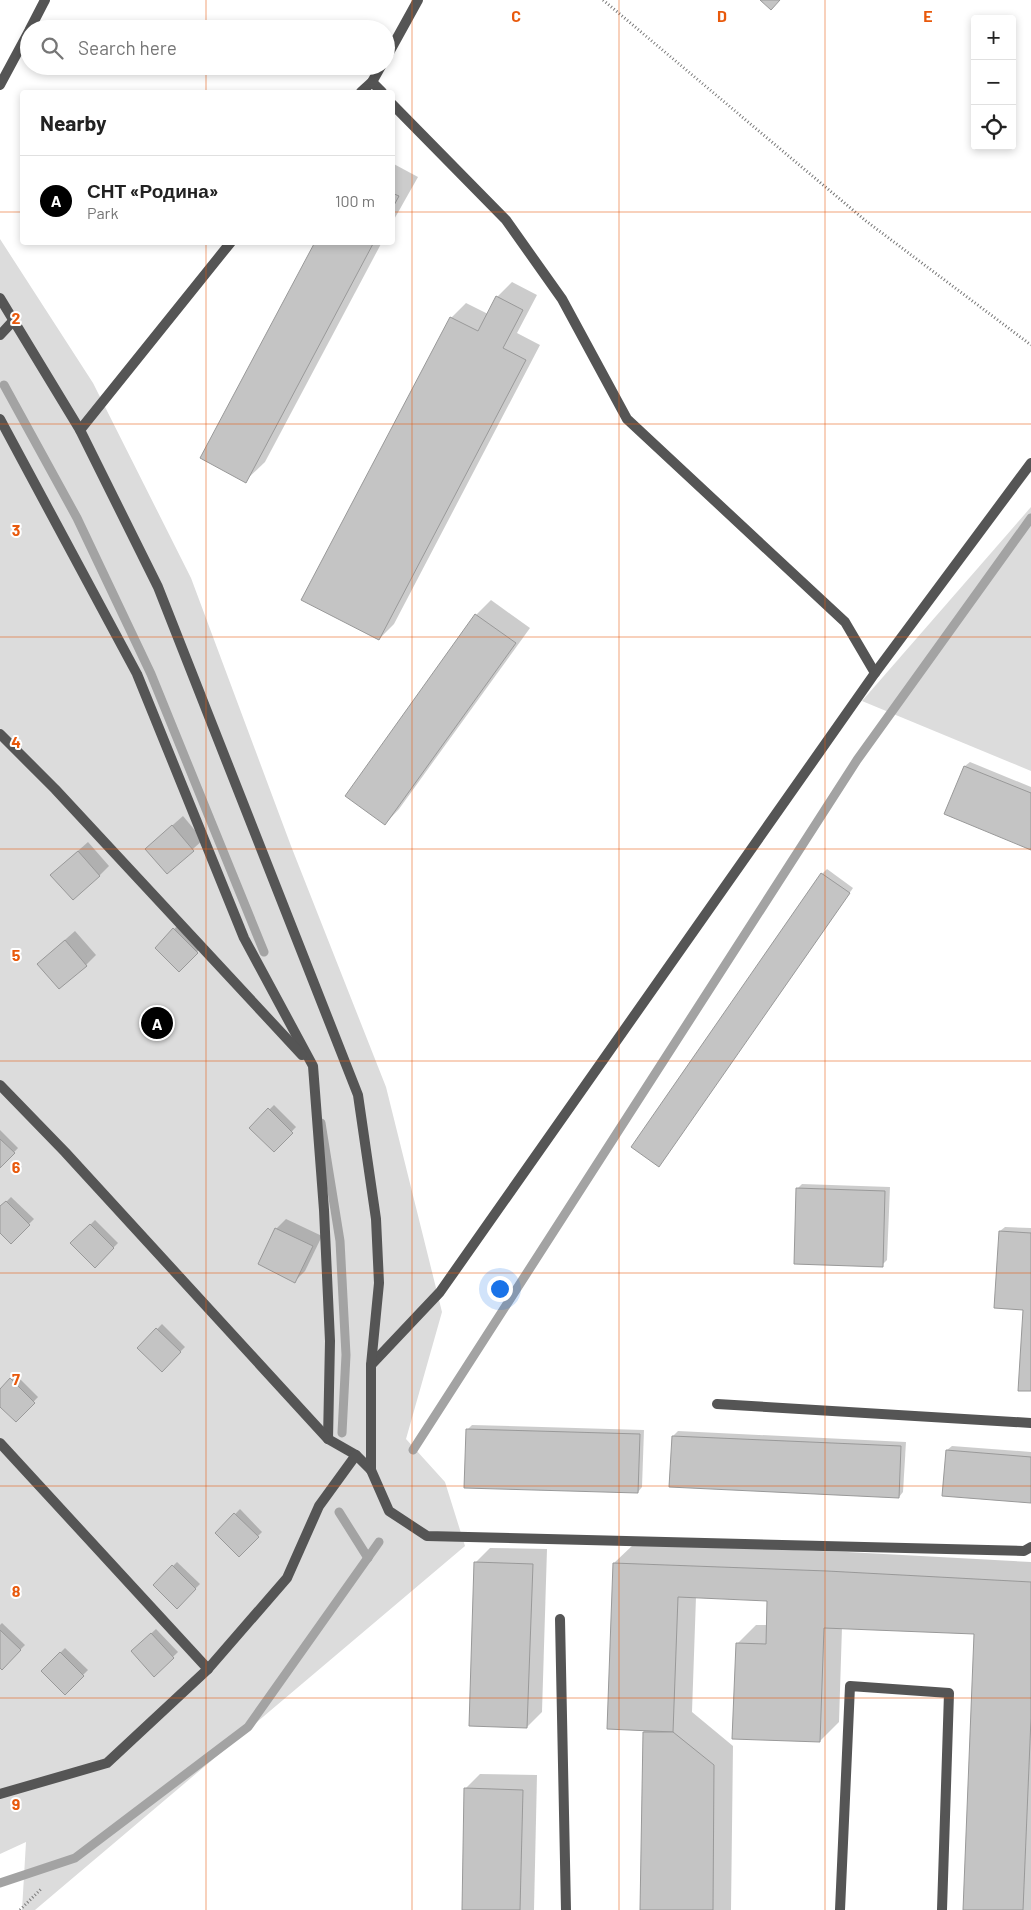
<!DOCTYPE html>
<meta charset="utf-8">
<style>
:root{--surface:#fff;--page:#f6f6f6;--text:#222;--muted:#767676;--line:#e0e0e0;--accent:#000}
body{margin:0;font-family:Barlow,sans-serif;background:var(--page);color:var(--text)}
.controls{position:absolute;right:15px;top:15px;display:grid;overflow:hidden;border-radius:5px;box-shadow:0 2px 8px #0003}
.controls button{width:45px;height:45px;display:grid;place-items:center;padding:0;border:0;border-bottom:1px solid var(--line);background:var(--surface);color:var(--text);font:25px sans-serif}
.you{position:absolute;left:499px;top:1288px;width:18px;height:18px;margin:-12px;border:4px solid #fff;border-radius:50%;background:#1a73e8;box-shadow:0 0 0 8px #1a73e833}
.badge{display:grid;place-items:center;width:32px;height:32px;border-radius:50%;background:var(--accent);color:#fff;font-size:16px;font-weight:700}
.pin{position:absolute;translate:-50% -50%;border:2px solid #fff;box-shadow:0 1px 5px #0006}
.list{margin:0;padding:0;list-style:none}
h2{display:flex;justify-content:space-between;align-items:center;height:65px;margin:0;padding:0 20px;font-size:21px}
h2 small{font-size:16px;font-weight:400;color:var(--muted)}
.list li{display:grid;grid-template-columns:32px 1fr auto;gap:15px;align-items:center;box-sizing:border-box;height:90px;padding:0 20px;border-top:1px solid var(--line)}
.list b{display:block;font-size:19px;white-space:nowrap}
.list p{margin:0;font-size:16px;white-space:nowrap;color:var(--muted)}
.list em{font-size:16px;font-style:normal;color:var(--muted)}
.icon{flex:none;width:28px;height:28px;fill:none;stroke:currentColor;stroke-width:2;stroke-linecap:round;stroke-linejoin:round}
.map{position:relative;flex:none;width:1031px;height:1910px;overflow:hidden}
.search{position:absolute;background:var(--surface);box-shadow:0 2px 8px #0003;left:20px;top:20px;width:375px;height:55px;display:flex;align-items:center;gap:12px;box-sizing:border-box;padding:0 18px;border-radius:28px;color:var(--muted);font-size:19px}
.panel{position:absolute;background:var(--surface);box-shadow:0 2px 8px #0003;left:20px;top:90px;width:375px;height:155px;border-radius:5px}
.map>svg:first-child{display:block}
.green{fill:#dcdcdc}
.shadow{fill:#0003}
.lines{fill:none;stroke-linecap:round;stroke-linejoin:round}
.stream{stroke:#a3a3a3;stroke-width:9}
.building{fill:#c4c4c4;stroke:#999}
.path{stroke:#777;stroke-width:3;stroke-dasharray:1 2.5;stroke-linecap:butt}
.service{stroke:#555;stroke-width:10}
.minor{stroke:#555;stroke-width:10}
.grid{fill:none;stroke:#e8590c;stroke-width:1;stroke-opacity:0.55}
.grid-label{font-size:16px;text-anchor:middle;font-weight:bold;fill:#e8590c;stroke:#fff;stroke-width:4;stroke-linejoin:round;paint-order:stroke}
</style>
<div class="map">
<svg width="1031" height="1910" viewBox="0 0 1031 1910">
<rect width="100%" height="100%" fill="#fff"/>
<g class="green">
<path d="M0,239L93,383L191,578L291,846L386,1087L442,1312L406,1439L445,1482L465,1546L35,1910H22L26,1842L0,1854Z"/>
<path d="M1031,507V771L862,701Z"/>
</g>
<g class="shadow">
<path d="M392,163L418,177L392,223Z"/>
<path d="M316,242H382L265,462L245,481Z"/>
<path d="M512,282L537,295L517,333L540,345L394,624L379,639L451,318L466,303L488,314L497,297Z"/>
<path d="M491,600L530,628L399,809L385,824L346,796L476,615Z"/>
<path d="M970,762L1031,787V849L946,814L965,766Z"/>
<path d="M183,816L203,840L167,872L157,839Z"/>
<path d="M88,842L109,866L99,876L62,865Z"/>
<path d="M827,869L853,888L659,1165L822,874Z"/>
<path d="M179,924L202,947L179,970L156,948Z"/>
<path d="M75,931L96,955L86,965L49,954Z"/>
<path d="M274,1105L296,1127L274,1150L251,1128Z"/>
<path d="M0,1130L18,1148L0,1167Z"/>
<path d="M802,1184L890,1187L887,1260L882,1265L797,1189Z"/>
<path d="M11,1197L34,1219L11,1242L0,1231V1208Z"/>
<path d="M286,1219L322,1236L305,1271L295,1281L259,1264L276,1229Z"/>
<path d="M95,1220L118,1243L95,1266L72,1243Z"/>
<path d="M1005,1227L1031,1228V1390L1025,1309L1000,1231Z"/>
<path d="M162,1324L185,1347L162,1370L139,1348Z"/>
<path d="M16,1375L38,1397L16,1420L0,1405V1391Z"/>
<path d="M472,1425L644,1430L642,1487L638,1492L467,1430Z"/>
<path d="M678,1431L906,1442L903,1492L899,1497L673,1436Z"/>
<path d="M952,1446L1031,1452V1502L947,1450Z"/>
<path d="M240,1509L262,1532L239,1555L217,1533Z"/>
<path d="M634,1544L847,1552L1031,1562V1910H964L975,1633L842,1627L839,1722L820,1741L737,1644L756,1625H767L768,1600L696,1597L692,1712L733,1746L731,1910H641L644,1730L614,1563Z"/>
<path d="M490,1548L547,1549L542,1712L527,1727L475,1563Z"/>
<path d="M177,1562L200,1584L177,1607L154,1585Z"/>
<path d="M2,1623L25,1645L2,1668L0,1666V1625Z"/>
<path d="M156,1629L178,1652L154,1675L132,1651Z"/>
<path d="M65,1648L88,1670L65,1693L42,1671Z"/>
<path d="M480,1774L537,1775L534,1910H463L465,1789Z"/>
</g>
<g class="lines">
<g class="stream">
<path d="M4,385L77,518L151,674L264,952"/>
<path d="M321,1123L340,1241L346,1355L342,1433"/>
<path d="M413,1450L857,760L1031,518"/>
<path d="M339,1512L368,1558"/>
<path d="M0,1883L75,1858L248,1727L379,1542"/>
</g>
</g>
<g class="building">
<path d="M760,0H780L771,10Z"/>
<path d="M392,193L399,196L392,209Z"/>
<path d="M315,242H374L246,483L200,458Z"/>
<path d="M496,296L523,310L503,348L526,360L379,640L301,600L450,317L478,331Z"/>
<path d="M475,614L516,643L385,825L345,796Z"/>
<path d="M964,766L1031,793V850L944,814Z"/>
<path d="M172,825L194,851L167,874L145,849Z"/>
<path d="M78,851L100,876L73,900L50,875Z"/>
<path d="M821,873L850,893L659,1167L631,1147Z"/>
<path d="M173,928L198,953L179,972L155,948Z"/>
<path d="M65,940L87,966L59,989L37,964Z"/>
<path d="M268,1108L293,1133L274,1152L249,1128Z"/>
<path d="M0,1139L15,1153L0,1168Z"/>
<path d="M796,1188L885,1191L883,1267L794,1264Z"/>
<path d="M6,1201L30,1225L11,1244L0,1233V1206Z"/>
<path d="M90,1224L114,1248L95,1268L70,1243Z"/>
<path d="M275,1228L313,1246L295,1283L258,1264Z"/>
<path d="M999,1231L1031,1233V1391H1018L1023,1310L994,1308Z"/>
<path d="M156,1328L181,1352L162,1372L137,1348Z"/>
<path d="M10,1378L35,1403L16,1422L0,1407V1389Z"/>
<path d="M466,1429L640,1434L638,1493L464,1488Z"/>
<path d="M672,1436L901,1446L899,1498L669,1487Z"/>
<path d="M946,1450L1031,1457V1503L942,1496Z"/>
<path d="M234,1513L259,1537L239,1557L215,1533Z"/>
<path d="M474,1562L533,1564L527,1728L469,1726Z"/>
<path d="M613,1563L827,1571L1031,1582V1718L1023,1910H963L974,1634L824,1628L820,1742L732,1739L736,1643L766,1644L767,1601L678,1597L673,1732L607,1729Z"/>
<path d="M172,1565L196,1589L177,1609L153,1585Z"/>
<path d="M0,1630L21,1650L2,1670L0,1668Z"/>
<path d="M151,1633L174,1658L154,1677L131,1651Z"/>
<path d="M60,1652L84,1676L65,1695L41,1671Z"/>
<path d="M643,1732H673L714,1765L713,1910H640Z"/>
<path d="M464,1788L523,1790L520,1910H462Z"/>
</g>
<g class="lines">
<g class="path">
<path d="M603,0L866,221L1031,345"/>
<path d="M20,1910L42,1888"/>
</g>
<g class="service">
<path d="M386,58L418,0"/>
<path d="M372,82L382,92"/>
<path d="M361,92L372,82L381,66"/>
<path d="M392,104L506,220L562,299L627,419L845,622L875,673"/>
<path d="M0,335L14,320"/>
<path d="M0,419L137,674L244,938L313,1066L324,1210L330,1341L328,1439"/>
<path d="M80,430L231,242"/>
<path d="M0,734L55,789L302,1055"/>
<path d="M0,1085L65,1152L328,1439L356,1455"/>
<path d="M371,1365L440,1292L875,673L1031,463"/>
<path d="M717,1404L1031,1423"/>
<path d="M0,1443L208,1669"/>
<path d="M560,1619L566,1910"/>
<path d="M0,1794L107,1763L208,1669L287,1578L319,1506L356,1455L371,1470"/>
<path d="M840,1910L850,1686L949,1693L942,1910"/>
</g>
<g class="minor">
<path d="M30,29L45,0"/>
<path d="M0,85L29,31"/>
<path d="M0,298L80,430L158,587L358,1095L376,1219L379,1283L371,1365V1470L389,1511L427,1536L1024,1551L1031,1547"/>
</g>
</g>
<path class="grid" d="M206,0V29M412,0V1910M619,0V1910M825,0V1910M206,66V92M0,212H22M392,212H1031M206,242V1910M0,424H1031M0,637H1031M0,849H1031M0,1061H1031M0,1273H1031M0,1486H1031M0,1698H1031"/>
<g class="grid-label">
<text x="516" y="22">C</text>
<text x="722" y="22">D</text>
<text x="928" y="22">E</text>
<text x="16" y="324">2</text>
<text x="16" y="536">3</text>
<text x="16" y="748">4</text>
<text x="16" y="961">5</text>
<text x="16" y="1173">6</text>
<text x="16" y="1385">7</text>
<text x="16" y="1597">8</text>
<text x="16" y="1810">9</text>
</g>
</svg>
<div class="controls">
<button>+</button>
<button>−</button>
<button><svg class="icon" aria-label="locate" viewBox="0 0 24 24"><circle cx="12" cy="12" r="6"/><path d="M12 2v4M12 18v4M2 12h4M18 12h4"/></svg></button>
</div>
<div class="you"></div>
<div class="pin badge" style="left:157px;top:1023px">A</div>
<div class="search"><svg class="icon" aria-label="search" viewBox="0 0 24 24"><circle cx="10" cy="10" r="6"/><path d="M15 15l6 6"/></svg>Search here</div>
<section class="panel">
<h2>Nearby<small></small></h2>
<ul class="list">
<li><span class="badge">A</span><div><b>СНТ «Родина»</b><p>Park</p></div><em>100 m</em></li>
</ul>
</section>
</div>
